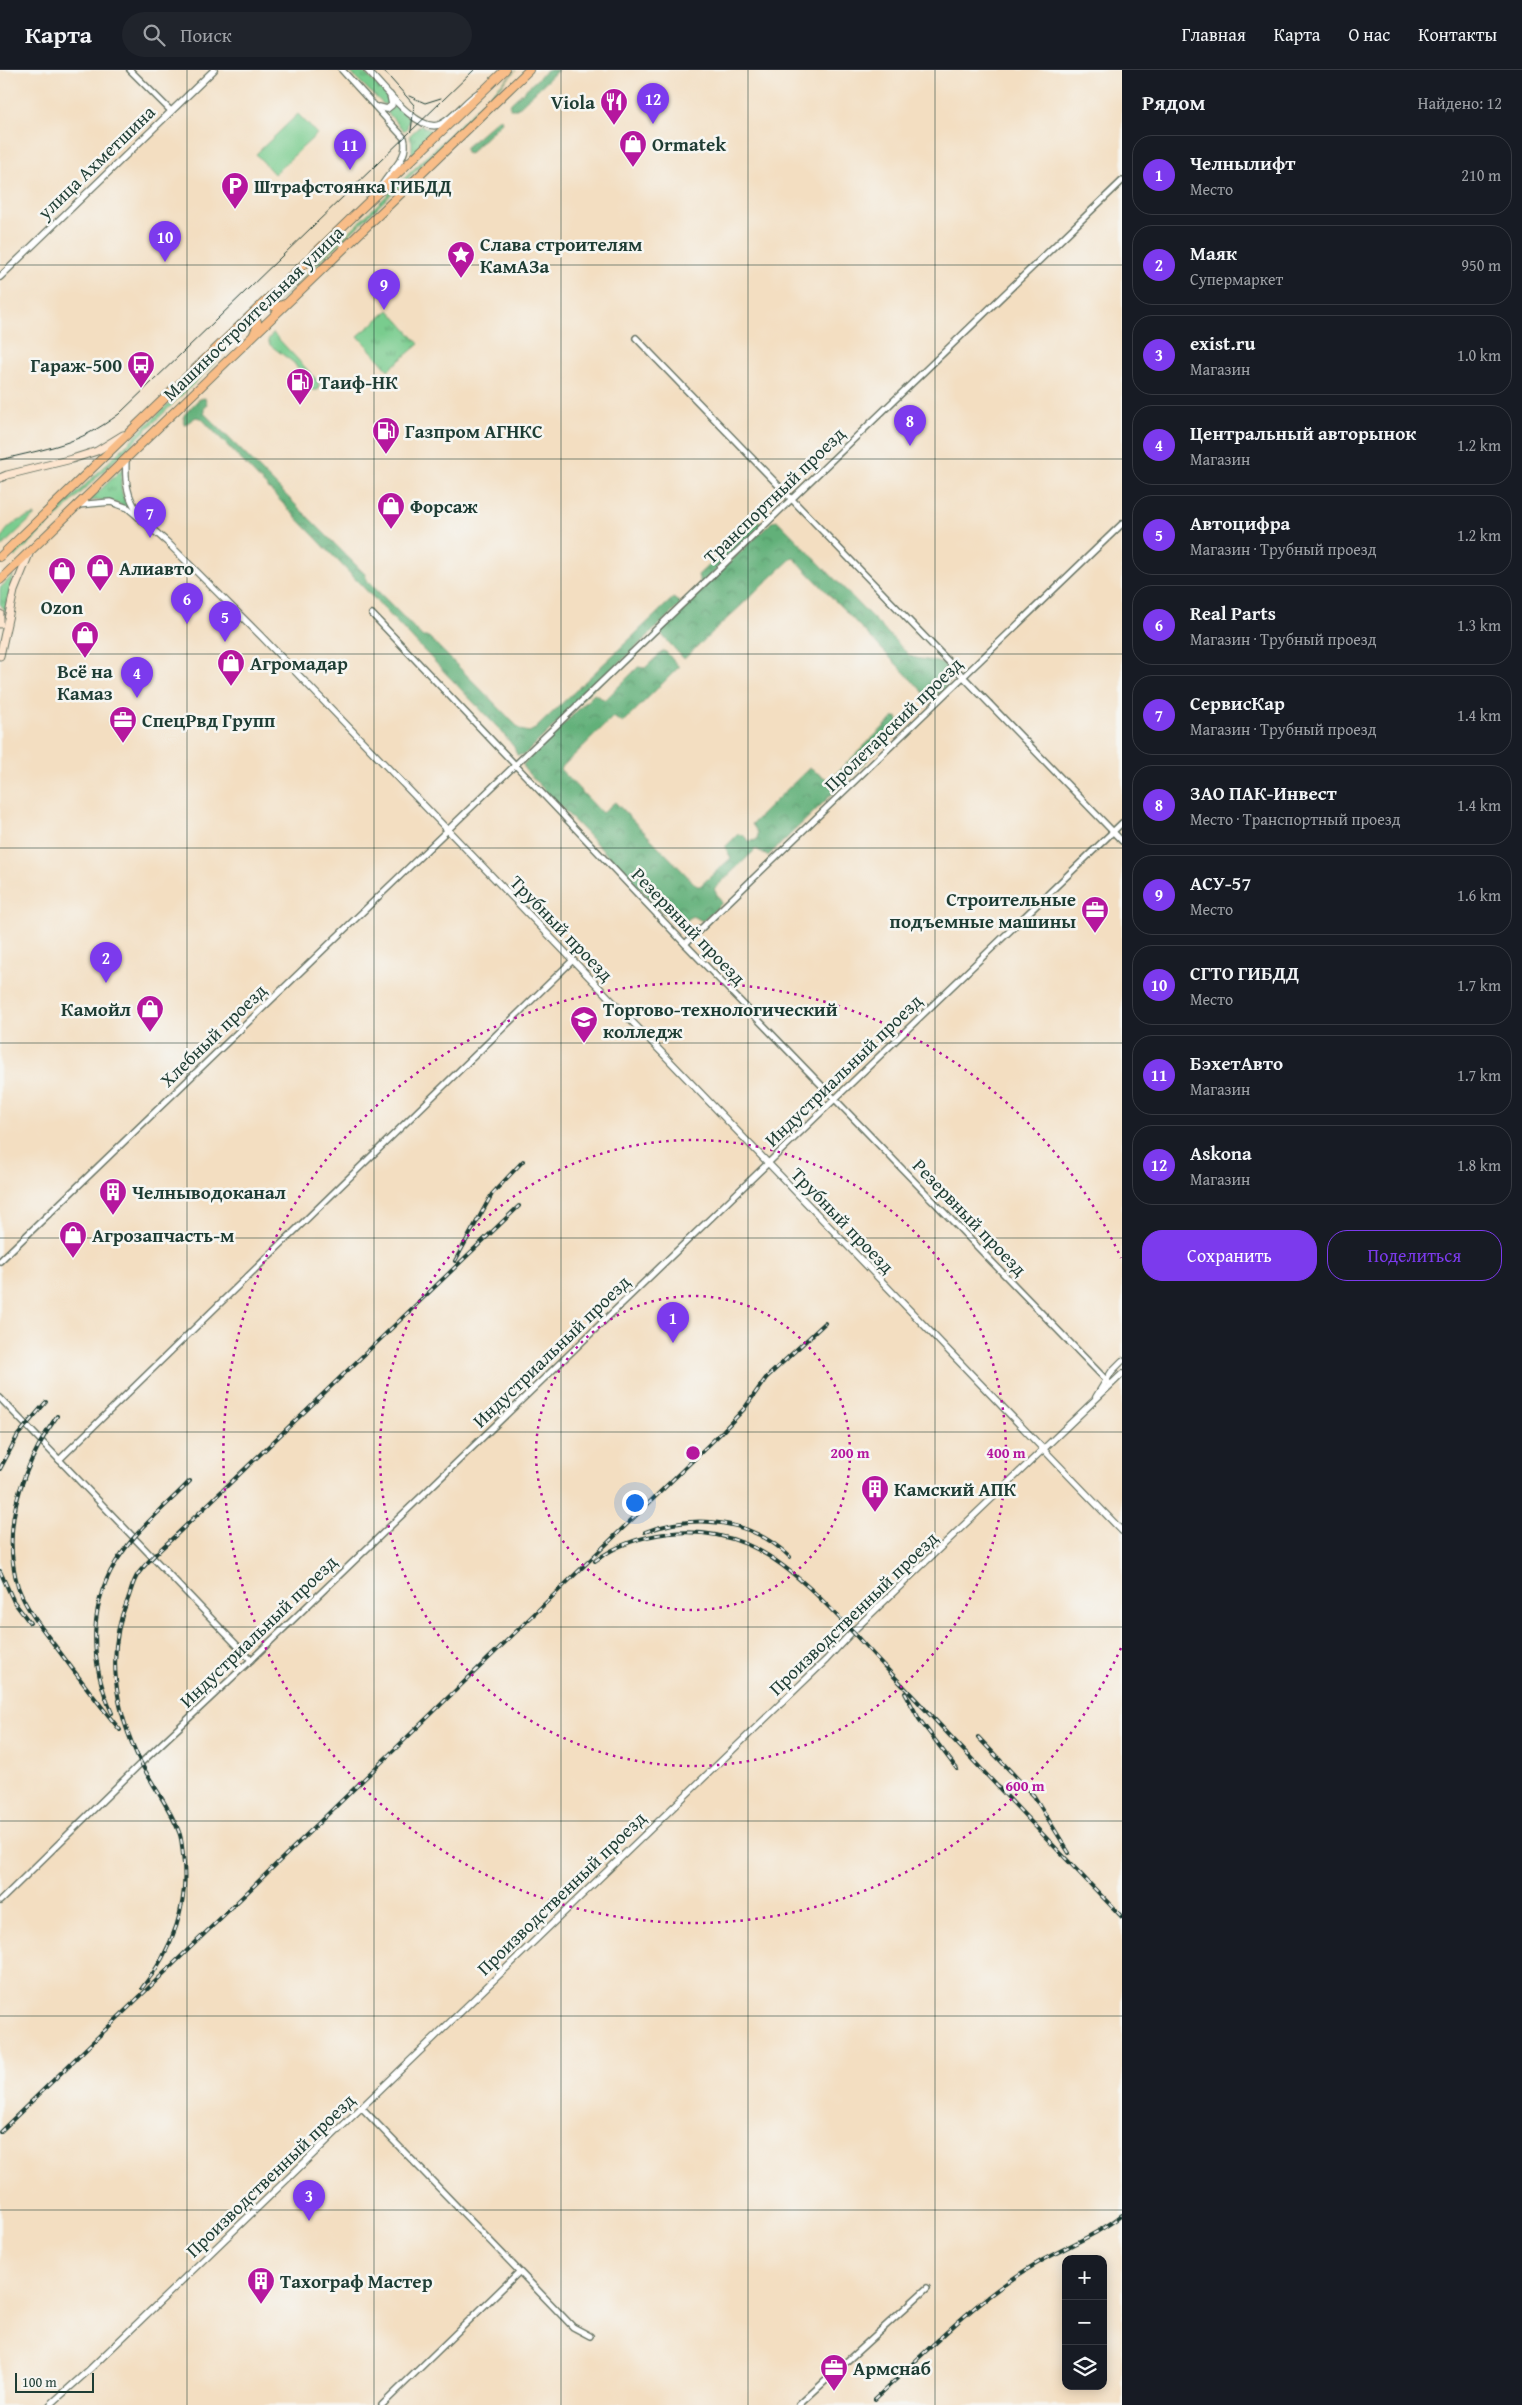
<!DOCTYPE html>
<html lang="ru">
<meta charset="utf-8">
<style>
:root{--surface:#171b24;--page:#20242c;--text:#f1f3f6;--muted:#9ea1a6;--line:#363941;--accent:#7c3aed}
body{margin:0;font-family:"Gentium Book Plus",serif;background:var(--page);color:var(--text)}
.controls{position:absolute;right:15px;bottom:15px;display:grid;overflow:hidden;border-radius:10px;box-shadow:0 2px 12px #0003}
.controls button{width:45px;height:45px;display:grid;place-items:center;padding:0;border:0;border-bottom:1px solid var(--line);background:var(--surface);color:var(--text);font:25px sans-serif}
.scale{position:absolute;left:15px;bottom:12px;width:79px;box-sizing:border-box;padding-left:5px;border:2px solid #1f3d34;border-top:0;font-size:14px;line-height:18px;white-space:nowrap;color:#1f3d34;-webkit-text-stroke:4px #f6f6f2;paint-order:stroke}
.you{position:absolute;left:634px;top:1432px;width:18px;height:18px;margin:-12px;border:4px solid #fff;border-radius:50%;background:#1a73e8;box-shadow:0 0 0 8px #1a73e833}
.badge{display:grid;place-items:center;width:32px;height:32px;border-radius:50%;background:var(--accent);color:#fff;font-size:16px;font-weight:700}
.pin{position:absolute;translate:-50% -41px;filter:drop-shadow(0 1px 2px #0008)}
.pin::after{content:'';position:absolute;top:26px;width:18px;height:15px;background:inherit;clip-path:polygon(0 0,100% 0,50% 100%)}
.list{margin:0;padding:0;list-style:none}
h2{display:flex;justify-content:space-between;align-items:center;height:65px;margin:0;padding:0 20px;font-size:21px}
h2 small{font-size:16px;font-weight:400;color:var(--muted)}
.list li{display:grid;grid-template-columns:32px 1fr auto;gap:15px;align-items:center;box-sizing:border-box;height:80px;margin:0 10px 10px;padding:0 10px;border:1px solid var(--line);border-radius:20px}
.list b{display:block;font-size:19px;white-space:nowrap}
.list p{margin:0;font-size:16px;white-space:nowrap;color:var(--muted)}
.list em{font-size:16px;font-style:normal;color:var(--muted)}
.actions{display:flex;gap:10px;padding:15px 20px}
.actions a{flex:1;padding:11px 0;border:1px solid var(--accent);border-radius:20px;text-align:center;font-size:18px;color:var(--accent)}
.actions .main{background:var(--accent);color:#fff}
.icon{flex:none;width:28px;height:28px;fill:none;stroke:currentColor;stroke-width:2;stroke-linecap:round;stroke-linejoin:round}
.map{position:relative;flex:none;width:1122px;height:2335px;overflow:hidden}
header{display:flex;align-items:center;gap:30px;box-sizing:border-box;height:70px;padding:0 25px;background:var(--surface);border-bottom:1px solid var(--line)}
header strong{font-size:24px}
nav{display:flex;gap:28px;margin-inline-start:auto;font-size:18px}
.search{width:350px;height:45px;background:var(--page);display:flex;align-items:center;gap:12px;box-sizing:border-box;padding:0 18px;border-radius:28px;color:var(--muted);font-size:19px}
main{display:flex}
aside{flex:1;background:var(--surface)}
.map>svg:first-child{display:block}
.grass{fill:url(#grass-tufts);stroke:#4c8461}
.forest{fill:url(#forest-crowns);stroke:#407656}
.garden{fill:#79cc8e;stroke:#4c8461}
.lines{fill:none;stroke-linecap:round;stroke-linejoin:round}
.minor-casing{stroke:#697565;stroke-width:8}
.tertiary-casing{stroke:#697565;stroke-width:8}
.secondary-casing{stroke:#697565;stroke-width:9}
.primary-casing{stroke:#697565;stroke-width:10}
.minor{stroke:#fff;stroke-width:5}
.tertiary{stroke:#fff;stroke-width:5.5}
.secondary{stroke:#fce5cf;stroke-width:7}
.primary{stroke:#f8bd88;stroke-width:8}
.tram{stroke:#1f3d34;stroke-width:1}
.rail-casing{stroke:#1f3d34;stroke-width:4}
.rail{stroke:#f6f6f2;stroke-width:2;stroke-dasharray:5.5;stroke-linecap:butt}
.grid{fill:none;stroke:#1f3d34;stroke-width:1;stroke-opacity:0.55}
.ring{fill:none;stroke:#b5179e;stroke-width:2.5;stroke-dasharray:2.5 5}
.labels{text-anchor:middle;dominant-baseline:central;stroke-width:5;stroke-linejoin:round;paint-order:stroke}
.poi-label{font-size:19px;font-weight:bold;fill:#1f3d34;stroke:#f6f6f2;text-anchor:start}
.street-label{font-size:19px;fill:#1f3d34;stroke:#f6f6f2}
.centre{fill:#b5179e;stroke:#f6f6f2;stroke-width:2.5}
.ring-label{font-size:15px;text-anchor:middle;font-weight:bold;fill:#b5179e;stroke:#f6f6f2;stroke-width:5;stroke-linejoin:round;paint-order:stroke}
</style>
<header>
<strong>Карта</strong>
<div class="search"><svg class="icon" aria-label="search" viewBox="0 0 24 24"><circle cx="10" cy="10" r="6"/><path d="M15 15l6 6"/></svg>Поиск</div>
<nav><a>Главная</a><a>Карта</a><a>О нас</a><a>Контакты</a></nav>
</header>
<main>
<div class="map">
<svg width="1122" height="2335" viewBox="0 0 1122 2335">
<defs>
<pattern id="grass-tufts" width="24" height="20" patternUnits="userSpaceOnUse" patternTransform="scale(1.25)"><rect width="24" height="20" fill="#79cc8e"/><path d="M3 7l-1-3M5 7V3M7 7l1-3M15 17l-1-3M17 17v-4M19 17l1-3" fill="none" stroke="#63a775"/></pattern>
<pattern id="forest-crowns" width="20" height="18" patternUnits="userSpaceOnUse" patternTransform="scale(1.25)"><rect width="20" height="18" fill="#62b079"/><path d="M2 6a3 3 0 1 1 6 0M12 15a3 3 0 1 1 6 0" fill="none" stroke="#509064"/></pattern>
</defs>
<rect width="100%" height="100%" fill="#f6f6f2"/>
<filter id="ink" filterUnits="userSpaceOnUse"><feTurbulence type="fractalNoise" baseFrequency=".02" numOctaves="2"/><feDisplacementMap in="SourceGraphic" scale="10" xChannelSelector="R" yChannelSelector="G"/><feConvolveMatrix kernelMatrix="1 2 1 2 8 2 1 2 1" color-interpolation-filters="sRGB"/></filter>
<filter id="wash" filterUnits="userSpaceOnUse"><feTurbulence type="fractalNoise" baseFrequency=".0096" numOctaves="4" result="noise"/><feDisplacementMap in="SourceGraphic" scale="20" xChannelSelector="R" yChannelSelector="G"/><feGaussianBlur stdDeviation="1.12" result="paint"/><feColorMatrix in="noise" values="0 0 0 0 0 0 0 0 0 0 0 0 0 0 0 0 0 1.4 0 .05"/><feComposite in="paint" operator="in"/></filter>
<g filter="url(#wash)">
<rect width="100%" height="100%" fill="#f3dec1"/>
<g class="grass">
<path d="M348,0H362L390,29V35L383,34Z"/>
<path d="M516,0L484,35L276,235L313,197Z"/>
<path d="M395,33L409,48L407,58L404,61L386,41L393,38Z"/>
<path d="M421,55L432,61H438L412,86V72L409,66Z"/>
<path d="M389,240L419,274L388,300L358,266Z"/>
<path d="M273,263L315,308L319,314L318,320H312L294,293L270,275L268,270Z"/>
<path d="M227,277L213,295L15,487L13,485Z"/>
<path d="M124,397C119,412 120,427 131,439L108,430L89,431Z"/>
<path d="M35,445L1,477C0,457 20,449 35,445Z"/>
<path d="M13,505L5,547L4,539L0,534V518Z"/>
</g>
<g class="forest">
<path d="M547,0H558L517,39H510V34Z"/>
<path d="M498,49H501L502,52L469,84L466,83L465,78Z"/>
<path d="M205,328L207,334L204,338V343L365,504L367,510L423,567H429L521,660L529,662L535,659L673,528L679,532L680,535L524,685H517L514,677L501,661L201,348L196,347L184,355V345L199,329Z"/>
<path d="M777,450L910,586C922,591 935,589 946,596L949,612L941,622L932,627L926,625L793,487L684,589L661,564V557L773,451Z"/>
<path d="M757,451L761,452V456L704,512H700L698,505Z"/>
<path d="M663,581L666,582L679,597L623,653L613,647L560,699L602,743L615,732L697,816H700L731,788L725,777L738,764L743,765L749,771L757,770L758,763L752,754L809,698L829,710L893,648L897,647L900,655L899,660L768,786L756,779L714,819L722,833L703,851L692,846L680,856H676L525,700L523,694L594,624L605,630L638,597L645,598Z"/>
</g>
<path class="garden" d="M298,44L317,64L274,104L256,84Z"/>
</g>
<g filter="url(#ink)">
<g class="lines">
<defs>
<g id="minor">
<path d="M130,0L171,41"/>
<path d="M636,268L1122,771"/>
<path d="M372,544L685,874L1109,1313"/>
<path d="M685,874L1122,454"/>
<path d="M0,1191L1122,111"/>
<path d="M0,1328L251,1590"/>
<path d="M59,1390L573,890"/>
<path d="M0,1831L141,1693L251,1590L1122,753"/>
<path d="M361,2037L573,2257L590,2266"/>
<path d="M382,2335L519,2202"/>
<path d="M799,2335L927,2218"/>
</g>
<g id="tertiary">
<path d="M342,0L404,68C410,88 390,100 381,117"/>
<path d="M367,0C381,14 420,66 441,54C457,46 466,28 483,20"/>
<path d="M379,37L387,39L392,35L390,25"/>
<path d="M0,207L214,0"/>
<path d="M126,388C125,411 126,426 140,445"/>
<path d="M77,435L111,432L128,438L167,472L262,567L1122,1461"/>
<path d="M1096,1327L1112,1301L1122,1291"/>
<path d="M50,2335L89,2300L826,1590L852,1562L1122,1304"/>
</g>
<g id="secondary">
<path d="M0,408L7,405L72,389L97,381L123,365"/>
<path d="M0,544V554"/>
<path d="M0,586L14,521L29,484"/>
</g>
<g id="primary">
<path d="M275,223L273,236L277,237L285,234"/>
<path d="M245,254L251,251L257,252V257L254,264"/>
<path d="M0,487L505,0"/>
<path d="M0,510L529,0"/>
</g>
</defs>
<use href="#minor" class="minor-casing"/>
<use href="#tertiary" class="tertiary-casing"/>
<use href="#secondary" class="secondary-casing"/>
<use href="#primary" class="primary-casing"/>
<use href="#minor" class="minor"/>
<use href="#tertiary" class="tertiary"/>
<use href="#secondary" class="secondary"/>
<use href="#primary" class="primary"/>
<g class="tram">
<path d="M383,0L414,35L411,61"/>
<path d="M409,26L425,33L441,28"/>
<path d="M0,390C48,378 78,375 119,344L474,0"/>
</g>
<defs>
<g id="rail">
<path d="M455,1191L492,1124L523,1091"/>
<path d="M57,1346C22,1397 0,1455 18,1517C27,1541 44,1561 59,1581C79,1608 99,1634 120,1660"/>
<path d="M0,1399L18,1365L46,1332"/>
<path d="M645,1462C695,1443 751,1449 790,1487"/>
<path d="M595,1491C637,1460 698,1454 746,1474C797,1495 848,1558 886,1598C965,1681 1042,1765 1122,1847"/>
<path d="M0,1501L14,1532L30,1553"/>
<path d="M905,1623L919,1649L957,1699"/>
<path d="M112,1643C89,1592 87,1530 122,1483C141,1456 168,1434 190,1411"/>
<path d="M978,1667L1034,1726L1069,1783"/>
<path d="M142,1918C172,1881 190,1833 183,1785C182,1778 182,1769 179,1762C170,1738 153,1716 141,1693C115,1641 105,1583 128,1529C131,1521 133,1511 138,1504C148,1490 162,1478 175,1466L519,1136"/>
<path d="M0,2062L721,1363L744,1339L766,1308L825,1253"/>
<path d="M875,2329C924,2284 970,2235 1026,2200C1057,2180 1093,2168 1122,2145"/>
</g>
</defs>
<use href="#rail" class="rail-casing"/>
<use href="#rail" class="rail"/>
</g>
</g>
<path class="grid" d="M187,0V2335M374,0V2335M561,0V2335M748,0V2335M935,0V2335M0,195H1122M0,389H1122M0,584H1122M0,778H1122M0,973H1122M0,1168H1122M0,1362H1122M0,1557H1122M0,1751H1122M0,1946H1122M0,2140H1122"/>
<g class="ring">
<circle cx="693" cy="1383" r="157"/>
<circle cx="693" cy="1383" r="313"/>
<path d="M1121 1578A470 470 0 1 1 1121 1188"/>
</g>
<defs>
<symbol id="restaurant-pin" viewBox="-11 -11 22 30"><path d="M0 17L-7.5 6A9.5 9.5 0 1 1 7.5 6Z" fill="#b5179e" stroke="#f6f6f2"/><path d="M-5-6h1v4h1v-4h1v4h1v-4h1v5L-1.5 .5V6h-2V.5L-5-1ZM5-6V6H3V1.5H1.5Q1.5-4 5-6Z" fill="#fff"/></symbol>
<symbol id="shop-pin" viewBox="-11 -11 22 30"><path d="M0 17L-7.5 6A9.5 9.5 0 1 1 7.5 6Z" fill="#b5179e" stroke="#f6f6f2"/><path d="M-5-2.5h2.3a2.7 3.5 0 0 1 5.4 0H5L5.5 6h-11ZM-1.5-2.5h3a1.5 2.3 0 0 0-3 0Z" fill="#fff"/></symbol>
<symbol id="parking-pin" viewBox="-11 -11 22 30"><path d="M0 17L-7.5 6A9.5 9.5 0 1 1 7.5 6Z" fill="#b5179e" stroke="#f6f6f2"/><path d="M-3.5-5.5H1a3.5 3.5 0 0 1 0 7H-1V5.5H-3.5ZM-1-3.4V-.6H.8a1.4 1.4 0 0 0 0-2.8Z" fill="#fff"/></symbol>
<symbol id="sight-pin" viewBox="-11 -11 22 30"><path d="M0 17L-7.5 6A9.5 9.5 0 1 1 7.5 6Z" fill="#b5179e" stroke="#f6f6f2"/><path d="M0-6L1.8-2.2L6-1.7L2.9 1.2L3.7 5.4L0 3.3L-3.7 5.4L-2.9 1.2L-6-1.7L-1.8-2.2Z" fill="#fff"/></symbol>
<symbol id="bus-pin" viewBox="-11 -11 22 30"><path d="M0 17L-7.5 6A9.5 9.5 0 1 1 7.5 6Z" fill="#b5179e" stroke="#f6f6f2"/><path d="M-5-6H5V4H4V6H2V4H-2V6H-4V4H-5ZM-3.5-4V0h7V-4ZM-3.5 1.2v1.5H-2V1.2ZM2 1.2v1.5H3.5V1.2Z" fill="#fff"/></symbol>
<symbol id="fuel-pin" viewBox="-11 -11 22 30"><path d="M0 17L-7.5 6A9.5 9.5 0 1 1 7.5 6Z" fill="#b5179e" stroke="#f6f6f2"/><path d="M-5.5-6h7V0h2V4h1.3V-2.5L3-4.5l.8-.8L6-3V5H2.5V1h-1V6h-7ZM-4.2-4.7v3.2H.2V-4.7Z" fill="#fff"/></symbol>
<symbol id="office-pin" viewBox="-11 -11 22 30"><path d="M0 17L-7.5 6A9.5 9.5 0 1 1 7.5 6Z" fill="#b5179e" stroke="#f6f6f2"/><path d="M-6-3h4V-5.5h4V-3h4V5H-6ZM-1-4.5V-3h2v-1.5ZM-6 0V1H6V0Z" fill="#fff"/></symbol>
<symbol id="university-pin" viewBox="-11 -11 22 30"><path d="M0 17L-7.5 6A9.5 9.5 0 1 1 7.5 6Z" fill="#b5179e" stroke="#f6f6f2"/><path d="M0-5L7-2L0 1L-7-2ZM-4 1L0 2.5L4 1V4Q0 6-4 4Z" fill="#fff"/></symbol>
<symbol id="building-pin" viewBox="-11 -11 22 30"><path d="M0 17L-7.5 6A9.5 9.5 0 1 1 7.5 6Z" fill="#b5179e" stroke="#f6f6f2"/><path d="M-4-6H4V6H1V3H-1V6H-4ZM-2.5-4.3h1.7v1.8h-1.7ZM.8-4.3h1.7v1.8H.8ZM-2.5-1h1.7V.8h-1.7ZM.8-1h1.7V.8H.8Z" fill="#fff"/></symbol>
</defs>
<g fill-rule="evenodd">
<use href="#restaurant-pin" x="598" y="16" width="32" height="43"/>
<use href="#shop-pin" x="617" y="58" width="32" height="43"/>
<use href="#parking-pin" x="219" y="100" width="32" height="43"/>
<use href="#sight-pin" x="445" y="169" width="32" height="43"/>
<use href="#bus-pin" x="125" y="279" width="32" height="43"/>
<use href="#fuel-pin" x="284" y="296" width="32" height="43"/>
<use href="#fuel-pin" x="370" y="345" width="32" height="43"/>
<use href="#shop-pin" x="375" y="420" width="32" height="43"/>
<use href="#shop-pin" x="84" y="482" width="32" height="43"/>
<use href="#shop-pin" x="46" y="485" width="32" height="43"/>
<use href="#shop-pin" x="69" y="549" width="32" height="43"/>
<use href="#shop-pin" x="215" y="577" width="32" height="43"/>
<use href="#office-pin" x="107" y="634" width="32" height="43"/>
<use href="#office-pin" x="1079" y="824" width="32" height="43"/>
<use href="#shop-pin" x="134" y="923" width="32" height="43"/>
<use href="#university-pin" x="568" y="934" width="32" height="43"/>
<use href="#building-pin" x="97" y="1106" width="32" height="43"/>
<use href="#shop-pin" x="57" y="1149" width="32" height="43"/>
<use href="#building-pin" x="859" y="1403" width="32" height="43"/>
<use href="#building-pin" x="245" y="2195" width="32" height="43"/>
<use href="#office-pin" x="818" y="2282" width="32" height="43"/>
</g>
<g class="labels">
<g class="poi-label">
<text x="595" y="32" text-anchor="end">Viola</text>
<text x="652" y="74">Ormatek</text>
<text x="254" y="116">Штрафстоянка ГИБДД</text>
<text x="480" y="174">Слава строителям<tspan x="480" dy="22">КамАЗа</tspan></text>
<text x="122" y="295" text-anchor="end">Гараж-500</text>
<text x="319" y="312">Таиф-НК</text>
<text x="405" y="361">Газпром АГНКС</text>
<text x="410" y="436">Форсаж</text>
<text x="119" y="498">Алиавто</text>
<text x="62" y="537" text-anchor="middle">Ozon</text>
<text x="250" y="593">Агромадар</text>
<text x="85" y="601" text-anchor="middle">Всё на<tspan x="85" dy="22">Камаз</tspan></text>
<text x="142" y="650">СпецРвд Групп</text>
<text x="1076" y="829" text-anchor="end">Строительные<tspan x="1076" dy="22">подъемные машины</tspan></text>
<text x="131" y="939" text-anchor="end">Камойл</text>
<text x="603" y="939">Торгово-технологический<tspan x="603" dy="22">колледж</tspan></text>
<text x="132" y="1122">Челныводоканал</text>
<text x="92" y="1165">Агрозапчасть-м</text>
<text x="894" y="1419">Камский АПК</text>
<text x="280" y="2211">Тахограф Мастер</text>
<text x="853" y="2298">Армснаб</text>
</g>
<g class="street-label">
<text transform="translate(96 92) rotate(-44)">улица Ахметшина</text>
<text transform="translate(253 243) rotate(-44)">Машиностроительная улица</text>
<text transform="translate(774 425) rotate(-44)">Транспортный проезд</text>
<text transform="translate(893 654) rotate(-44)">Пролетарский проезд</text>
<text transform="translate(689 856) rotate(46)">Резервный проезд</text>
<text transform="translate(562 858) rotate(46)">Трубный проезд</text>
<text transform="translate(213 965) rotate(-44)">Хлебный проезд</text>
<text transform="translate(843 1000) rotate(-44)">Индустриальный проезд</text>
<text transform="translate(970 1147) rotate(46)">Резервный проезд</text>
<text transform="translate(843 1150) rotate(46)">Трубный проезд</text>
<text transform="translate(551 1281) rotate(-44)">Индустриальный проезд</text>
<text transform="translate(853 1543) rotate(-44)">Производственный проезд</text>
<text transform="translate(258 1561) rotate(-44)">Индустриальный проезд</text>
<text transform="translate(561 1823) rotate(-44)">Производственный проезд</text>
<text transform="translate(270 2105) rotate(-44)">Производственный проезд</text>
</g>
</g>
<circle cx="693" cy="1383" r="8" class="centre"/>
<g class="ring-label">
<text x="850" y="1388">200 m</text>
<text x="1006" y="1388">400 m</text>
<text x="1025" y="1721">600 m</text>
</g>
</svg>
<div class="controls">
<button>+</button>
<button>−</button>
<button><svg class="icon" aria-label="layers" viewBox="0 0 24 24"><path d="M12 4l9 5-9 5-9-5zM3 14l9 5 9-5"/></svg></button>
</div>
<div class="scale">100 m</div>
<div class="you"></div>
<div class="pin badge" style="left:673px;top:1273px">1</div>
<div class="pin badge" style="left:106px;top:913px">2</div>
<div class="pin badge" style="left:309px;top:2151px">3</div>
<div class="pin badge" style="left:137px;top:628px">4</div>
<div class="pin badge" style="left:225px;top:572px">5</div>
<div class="pin badge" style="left:187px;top:554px">6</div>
<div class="pin badge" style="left:150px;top:468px">7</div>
<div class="pin badge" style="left:910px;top:376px">8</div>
<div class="pin badge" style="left:384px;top:240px">9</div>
<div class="pin badge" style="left:165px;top:192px">10</div>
<div class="pin badge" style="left:350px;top:100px">11</div>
<div class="pin badge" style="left:653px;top:54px">12</div>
</div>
<aside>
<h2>Рядом<small>Найдено: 12</small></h2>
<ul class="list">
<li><span class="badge">1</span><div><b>Челнылифт</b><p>Место</p></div><em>210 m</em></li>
<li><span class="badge">2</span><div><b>Маяк</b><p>Супермаркет</p></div><em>950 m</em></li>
<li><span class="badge">3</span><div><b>exist.ru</b><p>Магазин</p></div><em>1.0 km</em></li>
<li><span class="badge">4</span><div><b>Центральный авторынок</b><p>Магазин</p></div><em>1.2 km</em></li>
<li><span class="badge">5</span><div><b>Автоцифра</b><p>Магазин · Трубный проезд</p></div><em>1.2 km</em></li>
<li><span class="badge">6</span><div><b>Real Parts</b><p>Магазин · Трубный проезд</p></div><em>1.3 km</em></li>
<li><span class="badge">7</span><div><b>СервисКар</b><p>Магазин · Трубный проезд</p></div><em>1.4 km</em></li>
<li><span class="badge">8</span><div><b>ЗАО ПАК-Инвест</b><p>Место · Транспортный проезд</p></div><em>1.4 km</em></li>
<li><span class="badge">9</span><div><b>АСУ-57</b><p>Место</p></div><em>1.6 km</em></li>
<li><span class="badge">10</span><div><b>СГТО ГИБДД</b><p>Место</p></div><em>1.7 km</em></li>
<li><span class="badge">11</span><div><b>БэхетАвто</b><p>Магазин</p></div><em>1.7 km</em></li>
<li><span class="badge">12</span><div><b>Askona</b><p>Магазин</p></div><em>1.8 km</em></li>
</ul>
<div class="actions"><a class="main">Сохранить</a><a>Поделиться</a></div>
</aside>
</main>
